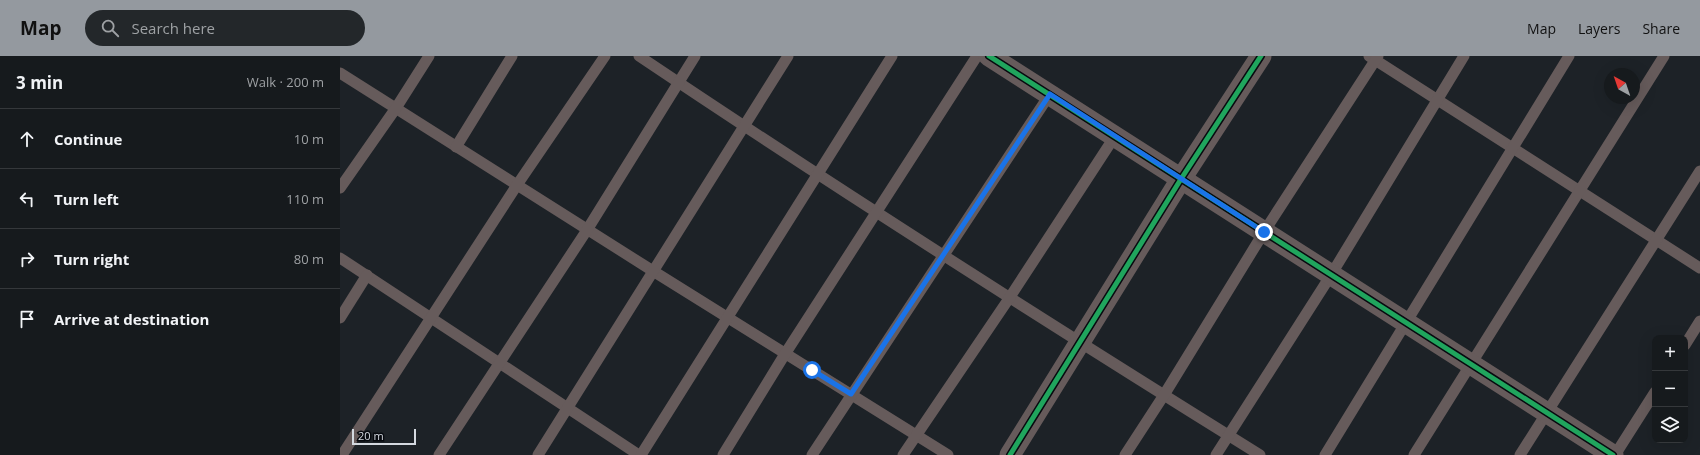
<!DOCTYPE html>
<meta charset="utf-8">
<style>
:root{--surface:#161a1d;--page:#23272a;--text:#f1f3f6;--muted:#9ea1a4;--line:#35383b;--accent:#94999f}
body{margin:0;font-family:"Open Sans",sans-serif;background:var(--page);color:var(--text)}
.controls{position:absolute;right:12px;bottom:12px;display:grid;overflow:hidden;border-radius:8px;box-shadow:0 4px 16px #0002}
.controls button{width:36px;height:36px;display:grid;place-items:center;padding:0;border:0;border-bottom:1px solid var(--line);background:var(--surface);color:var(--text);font:20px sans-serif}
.compass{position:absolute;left:1264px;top:12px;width:36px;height:36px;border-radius:50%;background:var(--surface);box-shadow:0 4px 16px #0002;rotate:320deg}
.scale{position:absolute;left:12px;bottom:10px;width:64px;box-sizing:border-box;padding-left:4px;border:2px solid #d4d9e0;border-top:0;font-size:11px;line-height:14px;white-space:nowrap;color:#d4d9e0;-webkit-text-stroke:3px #070a0f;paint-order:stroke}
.stop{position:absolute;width:12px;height:12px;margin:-9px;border:3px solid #1a73e8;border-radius:50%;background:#fff}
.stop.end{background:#1a73e8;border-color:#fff;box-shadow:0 1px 4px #0008}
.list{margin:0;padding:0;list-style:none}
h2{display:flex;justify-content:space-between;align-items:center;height:52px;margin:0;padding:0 16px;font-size:17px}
h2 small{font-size:13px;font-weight:400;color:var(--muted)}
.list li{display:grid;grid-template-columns:26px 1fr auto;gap:12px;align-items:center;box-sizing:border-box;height:60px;padding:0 16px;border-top:1px solid var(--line)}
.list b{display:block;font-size:15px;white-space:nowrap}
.list em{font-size:13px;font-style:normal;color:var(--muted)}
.icon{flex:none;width:22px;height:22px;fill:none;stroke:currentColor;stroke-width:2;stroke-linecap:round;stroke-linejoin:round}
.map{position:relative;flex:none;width:1360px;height:399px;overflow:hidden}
header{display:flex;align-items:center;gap:24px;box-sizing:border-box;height:56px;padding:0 20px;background:var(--accent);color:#111}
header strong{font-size:19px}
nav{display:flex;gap:22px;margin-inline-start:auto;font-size:14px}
.search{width:280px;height:36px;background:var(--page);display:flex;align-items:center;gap:10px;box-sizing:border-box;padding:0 14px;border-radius:22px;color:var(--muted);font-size:15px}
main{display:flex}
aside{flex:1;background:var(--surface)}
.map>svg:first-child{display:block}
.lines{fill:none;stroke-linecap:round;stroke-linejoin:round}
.lane{stroke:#665b5b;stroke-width:11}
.street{stroke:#665b5b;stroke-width:21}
.cycleway-casing{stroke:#070a0f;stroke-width:8}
.cycleway{stroke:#20a55d;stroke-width:5}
.route{stroke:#1a73e8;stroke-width:5}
</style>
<header>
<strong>Map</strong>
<div class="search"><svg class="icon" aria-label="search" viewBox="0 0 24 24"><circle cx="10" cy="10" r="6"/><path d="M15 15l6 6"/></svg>Search here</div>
<nav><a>Map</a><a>Layers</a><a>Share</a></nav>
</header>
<main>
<aside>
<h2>3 min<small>Walk · 200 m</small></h2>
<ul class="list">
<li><svg class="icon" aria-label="ahead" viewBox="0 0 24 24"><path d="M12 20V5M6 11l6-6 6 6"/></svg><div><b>Continue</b></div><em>10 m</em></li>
<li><svg class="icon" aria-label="left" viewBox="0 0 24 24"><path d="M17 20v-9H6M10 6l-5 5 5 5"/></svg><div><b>Turn left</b></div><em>110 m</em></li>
<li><svg class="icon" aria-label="right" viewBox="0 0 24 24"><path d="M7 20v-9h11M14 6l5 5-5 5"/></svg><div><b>Turn right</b></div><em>80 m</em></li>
<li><svg class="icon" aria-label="arrive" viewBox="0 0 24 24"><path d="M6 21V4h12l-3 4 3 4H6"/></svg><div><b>Arrive at destination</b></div></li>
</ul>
</aside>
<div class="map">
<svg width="1360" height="399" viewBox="0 0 1360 399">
<rect width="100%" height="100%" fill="#1d2227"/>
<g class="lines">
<g class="lane">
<path d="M299,0C503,137 711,269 920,399"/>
<path d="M1029,0L1360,212"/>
<path d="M0,17L313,215L608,399"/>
<path d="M116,91L172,0"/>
<path d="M0,132L56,52L89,0"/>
<path d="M0,202L299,399"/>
<path d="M0,262L27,219"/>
<path d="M1345,289L1360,265"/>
<path d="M2,399L177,129L265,0"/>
<path d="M99,399L247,174L355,0"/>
<path d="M198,399L448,0"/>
<path d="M301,399L552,0"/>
<path d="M383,399L445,298L637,0"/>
<path d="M472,399L710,38"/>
<path d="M563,399L670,241L775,80"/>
<path d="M785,399L824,339L924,176L1038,0"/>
<path d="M876,399L991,219L1124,0"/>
<path d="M985,399L1229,0"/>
<path d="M1074,399L1324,0"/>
<path d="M1180,399L1360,115"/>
<path d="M1275,399L1315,336"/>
</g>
<g class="street">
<path d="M649,0L1273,399"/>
<path d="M670,399L841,123L921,0"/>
</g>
<defs>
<g id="cycleway">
<path d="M649,0L1273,399"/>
<path d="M670,399L841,123L921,0"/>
</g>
</defs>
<use href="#cycleway" class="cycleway-casing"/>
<use href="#cycleway" class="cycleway"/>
</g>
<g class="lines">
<path class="route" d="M472,314L511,338L710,38L924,176"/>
</g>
</svg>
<div class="controls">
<button>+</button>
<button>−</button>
<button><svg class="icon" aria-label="layers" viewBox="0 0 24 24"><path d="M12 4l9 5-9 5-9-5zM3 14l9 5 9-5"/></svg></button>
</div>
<svg class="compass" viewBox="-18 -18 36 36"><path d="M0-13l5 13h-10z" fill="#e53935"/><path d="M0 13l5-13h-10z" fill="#9ea1a4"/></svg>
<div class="scale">20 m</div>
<div class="stop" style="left:472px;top:314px"></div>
<div class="stop end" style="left:924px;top:176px"></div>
</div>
</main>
